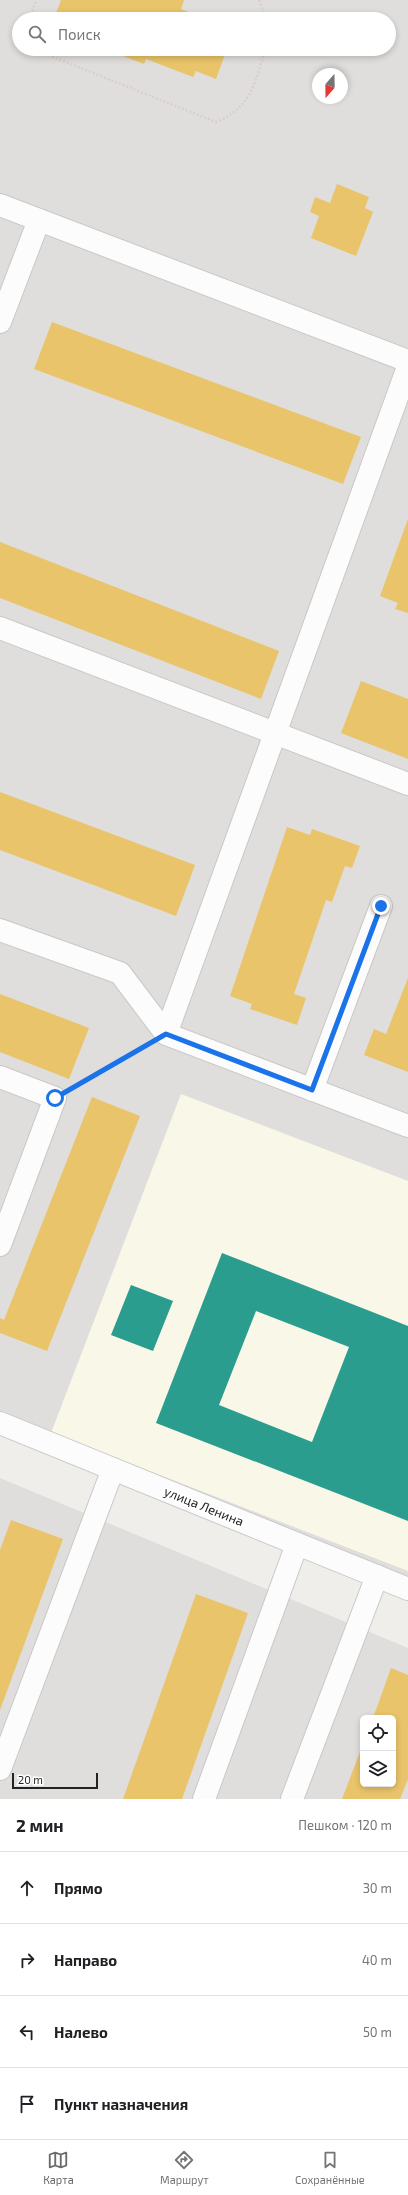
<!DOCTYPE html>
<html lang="ru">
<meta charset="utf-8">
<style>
:root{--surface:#fff;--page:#f6f6f6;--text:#202124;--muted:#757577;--line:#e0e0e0;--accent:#6a6968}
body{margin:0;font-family:"Exo 2",sans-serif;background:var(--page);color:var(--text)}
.controls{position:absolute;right:12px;bottom:12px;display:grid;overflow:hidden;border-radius:6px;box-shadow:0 2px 6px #0003}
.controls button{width:36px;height:36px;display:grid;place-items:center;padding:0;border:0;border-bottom:1px solid var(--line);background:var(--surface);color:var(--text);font:20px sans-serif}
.compass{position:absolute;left:312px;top:68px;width:36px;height:36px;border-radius:50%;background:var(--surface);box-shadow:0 2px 6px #0003;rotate:200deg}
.scale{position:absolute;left:12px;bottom:10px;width:86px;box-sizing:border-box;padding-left:4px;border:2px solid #222;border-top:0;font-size:11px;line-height:14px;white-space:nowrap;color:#222;-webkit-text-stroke:3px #fff;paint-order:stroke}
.stop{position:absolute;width:12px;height:12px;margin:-9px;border:3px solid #1a73e8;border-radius:50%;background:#fff}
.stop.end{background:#1a73e8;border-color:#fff;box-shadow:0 1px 4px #0008}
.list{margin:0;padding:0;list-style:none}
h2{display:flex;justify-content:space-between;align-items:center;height:52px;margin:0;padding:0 16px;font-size:17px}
h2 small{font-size:13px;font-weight:400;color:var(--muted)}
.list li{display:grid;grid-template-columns:26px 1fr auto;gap:12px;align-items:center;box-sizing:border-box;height:72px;padding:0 16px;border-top:1px solid var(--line)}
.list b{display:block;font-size:15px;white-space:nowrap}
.list em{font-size:13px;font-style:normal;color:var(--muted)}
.icon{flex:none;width:22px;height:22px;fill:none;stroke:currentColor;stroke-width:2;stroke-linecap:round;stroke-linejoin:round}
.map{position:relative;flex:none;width:408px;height:1799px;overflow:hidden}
.search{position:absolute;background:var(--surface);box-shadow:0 2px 6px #0003;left:12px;right:12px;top:12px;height:44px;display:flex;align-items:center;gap:10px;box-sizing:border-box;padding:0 14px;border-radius:22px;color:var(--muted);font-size:15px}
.sheet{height:340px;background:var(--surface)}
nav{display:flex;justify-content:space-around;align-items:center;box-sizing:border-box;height:56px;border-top:1px solid var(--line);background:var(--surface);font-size:11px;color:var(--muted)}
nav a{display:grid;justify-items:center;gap:2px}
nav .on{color:var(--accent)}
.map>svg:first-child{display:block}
.residential{fill:#dfdedc;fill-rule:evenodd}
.education{fill:#f8f7e8}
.homes{fill:#e9c46a}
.schools{fill:#2a9d8f;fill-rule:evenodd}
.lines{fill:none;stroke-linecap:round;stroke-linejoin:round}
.minor-casing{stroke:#c9c8c7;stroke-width:24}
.path{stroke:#dccecd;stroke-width:2.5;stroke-dasharray:2 2;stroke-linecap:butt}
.minor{stroke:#fdfcfc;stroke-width:22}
.route{stroke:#1a73e8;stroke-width:5}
.labels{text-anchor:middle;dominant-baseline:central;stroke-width:4;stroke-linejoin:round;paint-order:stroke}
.street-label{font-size:13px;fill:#222;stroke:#fff}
</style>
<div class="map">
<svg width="408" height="1799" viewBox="0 0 408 1799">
<rect width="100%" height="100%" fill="#f0eeeb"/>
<g class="residential">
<path d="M0,0H408V1578L0,1412ZM19,19H389V49H19ZM318,74H342V98H318Z"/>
<path d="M0,1478L408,1648V1799H0ZM363,1718H393V1784H363Z"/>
</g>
<path class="education" d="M181,1094L408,1181V1571L51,1433Z"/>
<g class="homes">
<path d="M61,0H184L181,9L207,19H62L55,16Z"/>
<path d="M122,49H227L216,79L196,71L193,77L146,59L144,64L123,56L126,51Z"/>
<path d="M337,184L369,197L365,208L373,212L356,256L311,238L319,216L310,212L315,197L330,203Z"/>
<path d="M52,322L361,437L343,484L34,369Z"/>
<path d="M408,519V613L395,609L398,603L380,596Z"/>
<path d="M0,542L279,651L261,699L0,598Z"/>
<path d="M361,681L408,699V759L341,733Z"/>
<path d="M0,792L195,865L176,916L0,850Z"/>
<path d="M287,827L310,835L312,829L360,846L352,868L345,866L332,902L326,900L294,994L306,998L297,1025L250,1009L252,1004L230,996Z"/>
<path d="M408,978V1072L364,1055L374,1029L386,1034Z"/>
<path d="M0,994L89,1028L69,1079L0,1052Z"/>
<path d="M92,1097L140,1116L47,1351L0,1333V1318L4,1320Z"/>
<path d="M11,1520L63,1539L0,1710V1550Z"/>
<path d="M196,1594L248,1613L182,1799H123Z"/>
<path d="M391,1668L408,1675V1779L400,1799H342L363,1744V1784H393V1718H373Z"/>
</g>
<g class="schools">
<path d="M222,1253L408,1326V1521L156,1423ZM256,1311L349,1347L312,1442L219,1405Z"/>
<path d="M131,1285L173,1301L153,1351L111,1335Z"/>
</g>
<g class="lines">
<defs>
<g id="minor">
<path d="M0,205L408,361"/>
<path d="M0,322L39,220"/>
<path d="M0,628L408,784"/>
<path d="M0,930L120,973L166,1034L408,1126"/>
<path d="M166,1034L408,367"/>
<path d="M0,1077L55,1098L0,1245"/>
<path d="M312,1090L381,906"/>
<path d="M0,1423L408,1589"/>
<path d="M0,1769L113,1469"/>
<path d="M204,1799L297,1544"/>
<path d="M292,1799L377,1576"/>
</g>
</defs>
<use href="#minor" class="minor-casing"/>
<g class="path">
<path d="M259,0L266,19"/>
<path d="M30,19L36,0"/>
<path d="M43,49L48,55L216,122C253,107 253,84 266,49"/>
<path d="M77,1085L144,1047"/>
</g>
<use href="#minor" class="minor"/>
</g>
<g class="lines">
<path class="route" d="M55,1098L166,1034L312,1090L381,906"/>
</g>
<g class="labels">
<g class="street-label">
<text transform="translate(204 1506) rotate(22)">улица Ленина</text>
</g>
</g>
</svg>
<div class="controls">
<button><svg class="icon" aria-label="locate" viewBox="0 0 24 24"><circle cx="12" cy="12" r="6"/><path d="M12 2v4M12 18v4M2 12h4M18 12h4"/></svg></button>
<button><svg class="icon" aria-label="layers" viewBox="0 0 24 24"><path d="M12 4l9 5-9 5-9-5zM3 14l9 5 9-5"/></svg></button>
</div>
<svg class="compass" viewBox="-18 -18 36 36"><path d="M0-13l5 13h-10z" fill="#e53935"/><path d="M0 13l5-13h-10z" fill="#757577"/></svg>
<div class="scale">20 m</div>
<div class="stop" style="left:55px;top:1098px"></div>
<div class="stop end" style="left:381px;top:906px"></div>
<div class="search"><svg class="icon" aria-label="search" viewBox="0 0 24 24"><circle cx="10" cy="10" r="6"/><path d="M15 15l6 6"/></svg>Поиск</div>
</div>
<section class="sheet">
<h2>2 мин<small>Пешком · 120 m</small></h2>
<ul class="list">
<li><svg class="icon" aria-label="ahead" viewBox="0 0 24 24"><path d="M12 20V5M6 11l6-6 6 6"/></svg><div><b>Прямо</b></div><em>30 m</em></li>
<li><svg class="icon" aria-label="right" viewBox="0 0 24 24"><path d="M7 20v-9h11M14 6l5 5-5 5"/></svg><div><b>Направо</b></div><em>40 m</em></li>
<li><svg class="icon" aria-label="left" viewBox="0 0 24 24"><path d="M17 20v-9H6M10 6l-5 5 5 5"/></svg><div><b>Налево</b></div><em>50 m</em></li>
<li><svg class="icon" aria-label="arrive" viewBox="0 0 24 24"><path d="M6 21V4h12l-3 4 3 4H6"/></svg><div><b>Пункт назначения</b></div></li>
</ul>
</section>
<nav>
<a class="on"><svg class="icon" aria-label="map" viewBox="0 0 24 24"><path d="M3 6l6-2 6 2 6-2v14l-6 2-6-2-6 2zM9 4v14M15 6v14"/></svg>Карта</a>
<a><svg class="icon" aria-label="directions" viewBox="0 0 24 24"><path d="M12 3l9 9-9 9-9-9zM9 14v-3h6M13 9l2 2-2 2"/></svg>Маршрут</a>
<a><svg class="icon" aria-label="saved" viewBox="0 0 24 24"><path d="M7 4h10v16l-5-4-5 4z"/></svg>Сохранённые</a>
</nav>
